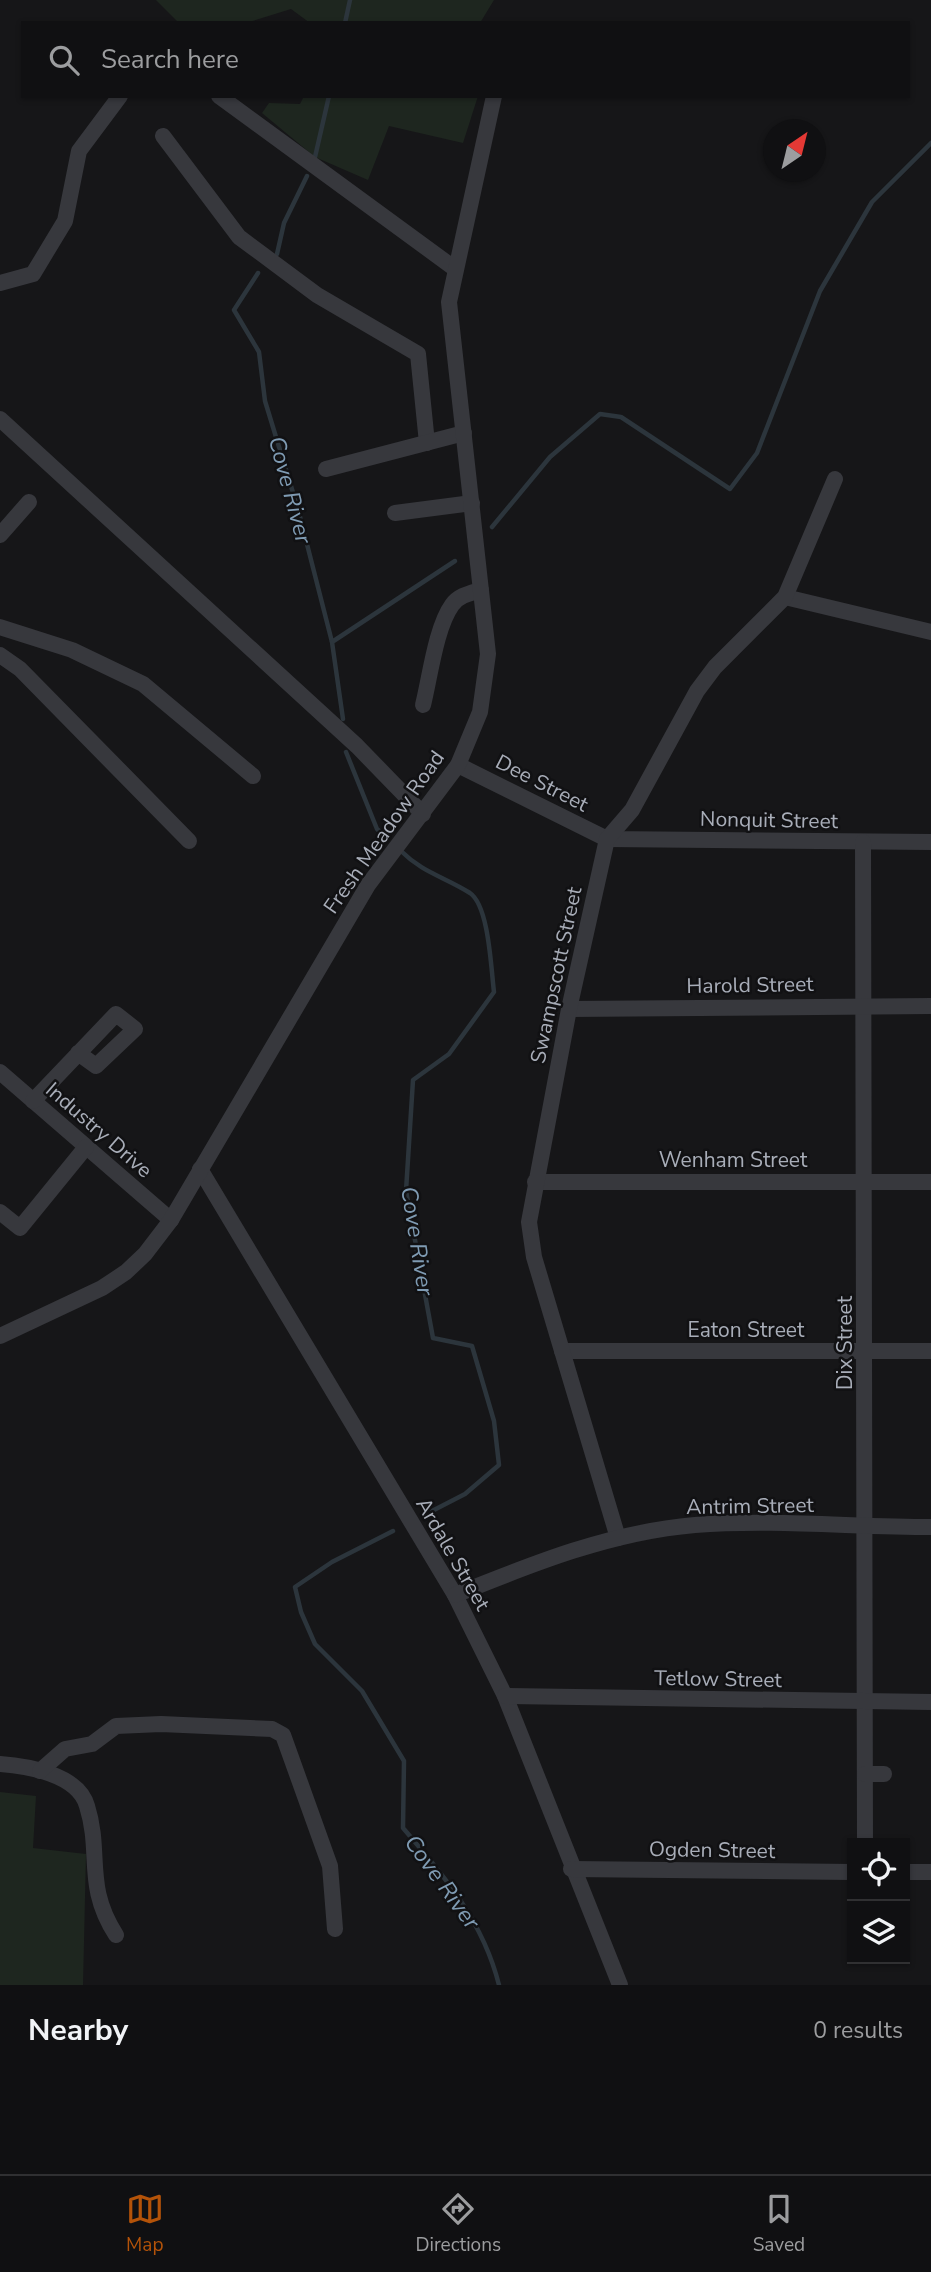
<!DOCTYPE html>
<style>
:root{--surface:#101012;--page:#19191b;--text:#f1f3f6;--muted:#9c9d9f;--line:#303032;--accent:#b45309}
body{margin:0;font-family:"Nunito Sans",sans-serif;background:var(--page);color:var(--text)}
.controls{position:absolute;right:21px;bottom:21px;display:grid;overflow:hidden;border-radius:0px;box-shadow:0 2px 5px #0004}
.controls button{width:63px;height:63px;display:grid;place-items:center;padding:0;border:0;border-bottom:2px solid var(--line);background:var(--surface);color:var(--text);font:35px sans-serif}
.compass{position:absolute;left:763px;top:119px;width:63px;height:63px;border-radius:50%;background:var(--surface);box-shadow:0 2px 5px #0004;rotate:35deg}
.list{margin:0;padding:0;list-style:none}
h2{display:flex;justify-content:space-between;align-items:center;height:91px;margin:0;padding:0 28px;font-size:30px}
h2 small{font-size:23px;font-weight:400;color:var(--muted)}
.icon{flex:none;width:38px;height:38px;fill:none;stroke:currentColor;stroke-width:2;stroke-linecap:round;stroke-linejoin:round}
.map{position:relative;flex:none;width:931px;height:1985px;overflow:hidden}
.search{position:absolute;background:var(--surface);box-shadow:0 2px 5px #0004;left:21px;right:21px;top:21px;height:77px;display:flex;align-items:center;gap:18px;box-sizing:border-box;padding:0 24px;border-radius:0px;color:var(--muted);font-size:26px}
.sheet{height:189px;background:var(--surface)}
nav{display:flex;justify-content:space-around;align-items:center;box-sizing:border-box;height:98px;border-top:2px solid var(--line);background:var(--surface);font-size:19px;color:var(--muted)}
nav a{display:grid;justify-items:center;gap:4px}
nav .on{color:var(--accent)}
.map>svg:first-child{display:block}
.green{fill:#1e261f}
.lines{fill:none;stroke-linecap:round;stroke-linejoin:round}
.stream{stroke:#2c353c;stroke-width:4.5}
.minor{stroke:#37383d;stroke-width:16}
.labels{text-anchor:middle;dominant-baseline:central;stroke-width:5;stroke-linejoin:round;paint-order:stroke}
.street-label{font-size:21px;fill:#a8adb8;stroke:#111113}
.water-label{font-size:23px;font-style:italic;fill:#7f9bb3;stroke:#111113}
</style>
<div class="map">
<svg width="931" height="1985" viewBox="0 0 931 1985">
<rect width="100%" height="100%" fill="#161618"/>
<g class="green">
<path d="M156,0H494L480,23H310L291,9L246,23H179Z"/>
<path d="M304,96H478L463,143L389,126L368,180L315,157L262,113L269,103L300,104Z"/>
<path d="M0,1792L36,1796L33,1848L86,1854L83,1985H0Z"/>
</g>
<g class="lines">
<g class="stream">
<path d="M345,23L350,0"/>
<path d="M315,157L329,96"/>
<path d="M277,254L284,223L307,176"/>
<path d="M258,273L234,310L259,352L265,401L298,509L332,642L343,719"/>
<path d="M492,527L550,457L600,414L621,417L730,489L757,453L820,291L872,202L931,143"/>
<path d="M332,642L455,561"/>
<path d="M346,752L377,829L385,836"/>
<path d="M401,851C423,873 445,877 470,893C489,906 491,969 494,992L449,1054L413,1080L406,1191L433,1338L472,1346L494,1421L499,1465L465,1494L432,1511"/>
<path d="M393,1531L332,1562L295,1587L301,1612L315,1644L362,1691L404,1761L403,1828C445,1877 483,1921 499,1985"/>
</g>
<g class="minor">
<path d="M219,96L454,268"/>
<path d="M163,136L239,237L317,295L418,354L427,443"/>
<path d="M0,283L33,274L65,221L79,151L120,96"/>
<path d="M0,419L357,746L423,814"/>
<path d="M326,469L464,433"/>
<path d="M395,513L472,503"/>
<path d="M0,535L29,502"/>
<path d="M785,597L931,632"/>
<path d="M0,627L72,650L143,684L253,776"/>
<path d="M0,655L20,669L189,841"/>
<path d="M423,705C430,677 436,627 452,605C459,595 471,593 481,590"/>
<path d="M458,765L607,839L931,842"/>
<path d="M863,842L865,1843"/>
<path d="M569,1009L931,1006"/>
<path d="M0,1072L171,1220"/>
<path d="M33,1101L116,1014L135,1029L96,1066L78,1053"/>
<path d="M200,1169L455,1595L505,1696L620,1985"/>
<path d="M535,1182H931"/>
<path d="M0,1212L20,1228L86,1147"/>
<path d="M0,1336L102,1288L126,1272L145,1254L171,1220L368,885L458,765L480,712L488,654L449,302L494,96"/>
<path d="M562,1351H931"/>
<path d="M618,1538L534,1257L529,1222L569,1009L607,839L632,810L697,691L715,667L785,597L835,479"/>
<path d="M455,1595C532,1564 611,1532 695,1525C773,1519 853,1527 931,1527"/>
<path d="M505,1696L931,1702"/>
<path d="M0,1764C27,1766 78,1774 87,1806C102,1854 84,1885 116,1935"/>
<path d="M40,1771L65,1749L92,1744L116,1726L161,1724L272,1729L283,1735L330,1866L335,1929"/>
<path d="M865,1774H884"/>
<path d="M571,1869L852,1872"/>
<path d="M905,1872H931"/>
</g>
</g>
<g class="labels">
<g class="street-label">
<text transform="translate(542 783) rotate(27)">Dee Street</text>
<text transform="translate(769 820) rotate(1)">Nonquit Street</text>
<text transform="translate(384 832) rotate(-55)">Fresh Meadow Road</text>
<text transform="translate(556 975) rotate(-78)">Swampscott Street</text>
<text transform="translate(750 985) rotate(-1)">Harold Street</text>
<text transform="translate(99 1130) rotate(41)">Industry Drive</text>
<text x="733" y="1160">Wenham Street</text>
<text x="746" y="1330">Eaton Street</text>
<text transform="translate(845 1343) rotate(-90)">Dix Street</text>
<text transform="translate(750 1506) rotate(-1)">Antrim Street</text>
<text transform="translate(453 1554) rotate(60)">Ardale Street</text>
<text transform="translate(718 1679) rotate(1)">Tetlow Street</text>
<text transform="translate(712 1850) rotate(1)">Ogden Street</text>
</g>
<g class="water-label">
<text transform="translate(290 490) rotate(75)">Cove River</text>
<text transform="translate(417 1241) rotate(81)">Cove River</text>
<text transform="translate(442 1882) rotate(54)">Cove River</text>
</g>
</g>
</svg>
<div class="controls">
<button><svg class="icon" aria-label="locate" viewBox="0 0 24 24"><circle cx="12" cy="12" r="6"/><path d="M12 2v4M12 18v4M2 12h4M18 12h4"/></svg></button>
<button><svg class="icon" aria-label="layers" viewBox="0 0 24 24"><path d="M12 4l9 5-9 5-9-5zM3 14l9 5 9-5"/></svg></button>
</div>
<svg class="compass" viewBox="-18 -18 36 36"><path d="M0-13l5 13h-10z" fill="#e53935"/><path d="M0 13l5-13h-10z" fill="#9c9d9f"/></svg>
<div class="search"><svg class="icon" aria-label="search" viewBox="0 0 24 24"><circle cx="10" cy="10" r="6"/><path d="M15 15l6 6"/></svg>Search here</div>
</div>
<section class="sheet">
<h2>Nearby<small>0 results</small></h2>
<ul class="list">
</ul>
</section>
<nav>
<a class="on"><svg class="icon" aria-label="map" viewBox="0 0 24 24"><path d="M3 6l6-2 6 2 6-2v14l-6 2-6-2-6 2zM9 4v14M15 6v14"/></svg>Map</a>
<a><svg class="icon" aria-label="directions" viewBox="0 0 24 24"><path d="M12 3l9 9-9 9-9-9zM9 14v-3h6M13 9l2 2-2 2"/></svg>Directions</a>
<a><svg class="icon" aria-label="saved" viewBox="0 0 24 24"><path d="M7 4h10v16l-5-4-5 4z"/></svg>Saved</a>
</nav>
